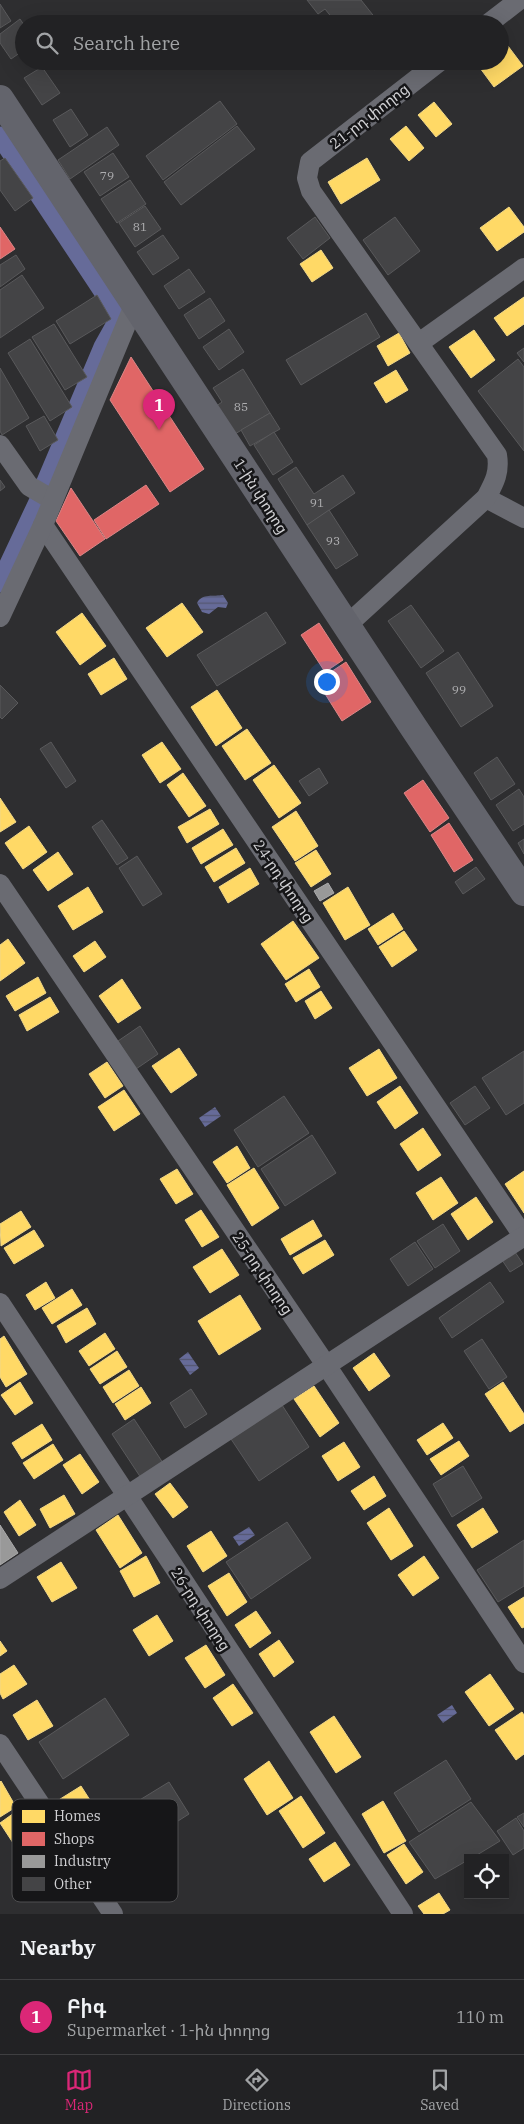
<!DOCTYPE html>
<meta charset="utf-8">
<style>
:root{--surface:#222224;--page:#2e2f31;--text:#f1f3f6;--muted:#a2a4a6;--line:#3f3f41;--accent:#db2777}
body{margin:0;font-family:"IBM Plex Serif","Noto Sans Armenian",serif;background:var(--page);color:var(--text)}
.controls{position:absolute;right:15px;bottom:15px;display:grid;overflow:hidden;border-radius:0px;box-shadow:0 5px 20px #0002}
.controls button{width:45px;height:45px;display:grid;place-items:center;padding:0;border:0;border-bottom:1px solid var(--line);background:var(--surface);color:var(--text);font:25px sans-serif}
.you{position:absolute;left:326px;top:681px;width:18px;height:18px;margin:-12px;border:4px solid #fff;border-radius:50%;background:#1a73e8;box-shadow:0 0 0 8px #1a73e833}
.badge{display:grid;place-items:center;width:32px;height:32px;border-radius:50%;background:var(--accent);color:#fff;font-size:16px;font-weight:700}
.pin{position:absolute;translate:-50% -41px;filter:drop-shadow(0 1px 2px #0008)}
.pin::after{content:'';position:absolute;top:26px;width:18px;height:15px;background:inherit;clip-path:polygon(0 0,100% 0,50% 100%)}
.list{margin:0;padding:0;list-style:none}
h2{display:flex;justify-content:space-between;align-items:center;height:65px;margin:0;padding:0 20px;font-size:21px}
h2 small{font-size:16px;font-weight:400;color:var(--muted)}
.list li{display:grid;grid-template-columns:32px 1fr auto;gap:15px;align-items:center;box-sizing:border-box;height:75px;padding:0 20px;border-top:1px solid var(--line)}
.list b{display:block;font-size:19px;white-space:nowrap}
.list p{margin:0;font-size:16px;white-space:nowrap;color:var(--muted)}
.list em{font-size:16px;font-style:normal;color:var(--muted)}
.icon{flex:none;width:28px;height:28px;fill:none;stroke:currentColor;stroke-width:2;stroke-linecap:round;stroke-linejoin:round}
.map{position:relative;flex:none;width:524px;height:1914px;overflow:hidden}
.search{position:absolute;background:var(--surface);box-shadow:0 5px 20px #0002;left:15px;right:15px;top:15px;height:55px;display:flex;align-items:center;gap:12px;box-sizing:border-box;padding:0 18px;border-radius:28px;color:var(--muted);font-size:19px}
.sheet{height:140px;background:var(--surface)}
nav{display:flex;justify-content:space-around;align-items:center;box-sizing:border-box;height:70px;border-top:1px solid var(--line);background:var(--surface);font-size:14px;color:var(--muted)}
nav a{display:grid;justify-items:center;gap:2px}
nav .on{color:var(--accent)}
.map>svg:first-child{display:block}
.water{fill:url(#water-rules)}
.homes{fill:#ffd966;stroke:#f1d787}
.shops{fill:#e06666;stroke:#dc8687}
.industry{fill:#999;stroke:#aaaaab}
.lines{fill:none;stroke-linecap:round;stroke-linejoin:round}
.canal{stroke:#666b99;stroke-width:19}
.building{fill:#444446;stroke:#59595b}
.street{stroke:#6a6b72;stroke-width:20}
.secondary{stroke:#63646c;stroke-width:28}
.labels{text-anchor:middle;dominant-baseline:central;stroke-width:5;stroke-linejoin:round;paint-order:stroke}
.number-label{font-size:12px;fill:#aeaeb0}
.street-label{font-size:15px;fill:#d1d1d4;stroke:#161618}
.key{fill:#161618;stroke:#4e4e50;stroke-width:1}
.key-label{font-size:14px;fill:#d1d1d4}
</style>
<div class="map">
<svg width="524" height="1914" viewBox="0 0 524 1914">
<defs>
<pattern id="water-rules" width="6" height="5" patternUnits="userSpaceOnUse" patternTransform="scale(1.25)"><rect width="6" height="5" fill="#666b99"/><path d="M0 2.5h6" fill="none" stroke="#545771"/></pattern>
</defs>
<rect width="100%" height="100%" fill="#2e2e30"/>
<g class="water">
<path d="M223,595L228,603L226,608L218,607L209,614L202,612L197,603C202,593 214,597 223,595Z"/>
<path d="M215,1107L221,1116L205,1127L199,1118Z"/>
<path d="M188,1352L199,1368L190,1375L179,1359Z"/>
<path d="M249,1527L255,1535L239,1546L233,1537Z"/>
<path d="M452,1705L457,1713L443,1723L437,1715Z"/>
</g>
<g class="homes">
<path d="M508,46L523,66L494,87L480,68L489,61H500V53Z"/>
<path d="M434,102L452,124L436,137L418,115Z"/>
<path d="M406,126L424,148L409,161L390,139Z"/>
<path d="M367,158L380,180L341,204L328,182Z"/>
<path d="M509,207L524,227V232L497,251L480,228Z"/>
<path d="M321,250L333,268L312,282L300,264Z"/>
<path d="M524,297V324L507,336L494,318Z"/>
<path d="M474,330L495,360L471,378L449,347Z"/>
<path d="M399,333L410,353L388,366L377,346Z"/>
<path d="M396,370L408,390L386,403L374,383Z"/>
<path d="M182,603L203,632L167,657L146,628Z"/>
<path d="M82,613L106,646L80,665L56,632Z"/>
<path d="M114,658L127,679L101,695L88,674Z"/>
<path d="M217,690L242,728L216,746L191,707Z"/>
<path d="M247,729L271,763L245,780L222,746Z"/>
<path d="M162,742L181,769L160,783L142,755Z"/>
<path d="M274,765L301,803L279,818L253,780Z"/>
<path d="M183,773L206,806L189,817L167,785Z"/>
<path d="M0,798L16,822L0,832Z"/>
<path d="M210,809L219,824L187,843L178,827Z"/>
<path d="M296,811L318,846L295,861L272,827Z"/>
<path d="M29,826L47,852L23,869L5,843Z"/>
<path d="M223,829L233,845L201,864L192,848Z"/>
<path d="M236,848L245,863L214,882L205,867Z"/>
<path d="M316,850L331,874L311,887L295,863Z"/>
<path d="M58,852L73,874L48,891L33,870Z"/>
<path d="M250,868L259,884L228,903L219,887Z"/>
<path d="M88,887L103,912L73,930L58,906Z"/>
<path d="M348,887L370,925L345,940L323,903Z"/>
<path d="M393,913L403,929L378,945L368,929Z"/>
<path d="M293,921L319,958L286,980L261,944Z"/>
<path d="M404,931L417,950L392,967L379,947Z"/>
<path d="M8,939L25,963L0,981V945Z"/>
<path d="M95,941L106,957L84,972L73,956Z"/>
<path d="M309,969L320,987L296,1002L285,984Z"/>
<path d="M38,977L46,993L15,1011L6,996Z"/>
<path d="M122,979L141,1008L118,1023L99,996Z"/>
<path d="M321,991L332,1008L315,1019L305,1001Z"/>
<path d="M50,997L59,1012L27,1031L19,1015Z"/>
<path d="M179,1048L197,1075L171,1093L152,1066Z"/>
<path d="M379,1049L397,1078L367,1096L349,1068Z"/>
<path d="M107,1062L123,1086L105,1098L89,1074Z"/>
<path d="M400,1086L418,1113L395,1129L377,1102Z"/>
<path d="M124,1090L140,1114L114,1131L98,1107Z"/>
<path d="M423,1128L441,1155L418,1171L400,1144Z"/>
<path d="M237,1146L250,1168L227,1183L213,1162Z"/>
<path d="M254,1168L279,1208L252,1226L227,1185Z"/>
<path d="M177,1169L193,1194L176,1204L160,1179Z"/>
<path d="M524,1171V1213L505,1184Z"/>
<path d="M441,1177L458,1203L433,1220L416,1193Z"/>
<path d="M476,1197L493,1222L468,1240L451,1214Z"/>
<path d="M201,1210L219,1237L202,1247L185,1220Z"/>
<path d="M21,1211L31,1227L1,1246L0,1224Z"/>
<path d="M313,1220L322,1236L290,1255L281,1239Z"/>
<path d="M34,1230L44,1246L14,1264L4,1248Z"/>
<path d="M325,1240L334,1255L303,1274L293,1258Z"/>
<path d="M222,1249L239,1275L210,1293L193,1267Z"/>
<path d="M46,1282L55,1298L35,1310L26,1295Z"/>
<path d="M72,1289L82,1305L52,1324L42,1308Z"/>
<path d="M240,1295L261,1329L219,1355L198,1321Z"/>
<path d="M87,1308L96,1324L66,1343L57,1326Z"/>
<path d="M105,1333L115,1349L89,1366L79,1351Z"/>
<path d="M4,1336L27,1374L6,1387L0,1377V1339Z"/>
<path d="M117,1351L127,1367L100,1384L90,1369Z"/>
<path d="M374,1353L390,1376L369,1391L353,1368Z"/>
<path d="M129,1370L139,1386L113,1403L103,1387Z"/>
<path d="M20,1382L33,1403L15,1415L1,1395Z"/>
<path d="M503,1382L524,1414V1423L510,1432L485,1394Z"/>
<path d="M314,1386L339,1423L320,1437L294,1399Z"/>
<path d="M141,1387L151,1403L125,1420L115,1404Z"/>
<path d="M443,1423L453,1438L427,1455L417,1440Z"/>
<path d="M42,1424L52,1440L22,1459L12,1443Z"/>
<path d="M459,1441L469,1456L441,1475L430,1459Z"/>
<path d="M344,1442L360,1467L338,1481L322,1456Z"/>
<path d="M53,1444L63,1460L34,1479L23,1463Z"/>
<path d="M80,1454L99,1482L82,1494L63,1465Z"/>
<path d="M374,1476L386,1496L364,1510L351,1491Z"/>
<path d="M170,1483L188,1507L173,1518L155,1494Z"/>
<path d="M64,1495L75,1514L50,1528L40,1509Z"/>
<path d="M20,1500L36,1525L19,1536L4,1512Z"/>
<path d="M389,1508L413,1546L391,1560L367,1523Z"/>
<path d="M483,1508L498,1532L472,1548L457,1525Z"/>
<path d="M118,1515L142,1553L120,1568L96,1530Z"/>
<path d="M211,1531L227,1556L203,1572L187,1546Z"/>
<path d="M146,1556L160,1583L134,1597L120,1571Z"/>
<path d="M424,1556L439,1578L413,1596L398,1575Z"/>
<path d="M61,1562L77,1588L52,1602L37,1577Z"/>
<path d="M229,1573L247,1602L227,1616L208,1586Z"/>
<path d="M524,1597V1627L522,1628L508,1607Z"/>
<path d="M256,1611L271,1633L250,1648L235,1625Z"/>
<path d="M157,1615L173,1641L149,1656L133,1630Z"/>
<path d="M279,1640L294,1662L274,1677L259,1654Z"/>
<path d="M0,1641L7,1651L0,1656Z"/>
<path d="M206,1645L225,1675L205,1688L185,1658Z"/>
<path d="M14,1665L27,1684L3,1699L0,1693V1674Z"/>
<path d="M490,1674L514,1709L489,1726L465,1692Z"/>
<path d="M233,1684L253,1713L232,1726L213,1698Z"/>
<path d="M37,1700L53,1726L28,1740L13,1715Z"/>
<path d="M522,1712L524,1715V1754L516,1760L495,1730Z"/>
<path d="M334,1716L361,1757L336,1773L310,1732Z"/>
<path d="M269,1761L293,1798L267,1815L244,1779Z"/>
<path d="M1,1781L16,1807L0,1817V1782Z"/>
<path d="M81,1786L97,1811L73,1826L57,1801Z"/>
<path d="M301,1796L325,1833L303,1848L279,1811Z"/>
<path d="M383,1801L406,1841L384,1853L362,1814Z"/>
<path d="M21,1808L37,1831L15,1846L0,1823Z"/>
<path d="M335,1842L350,1865L324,1882L309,1859Z"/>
<path d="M404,1844L423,1872L406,1884L387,1855Z"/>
<path d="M439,1893L450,1910L443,1914H424L418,1906Z"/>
</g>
<g class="shops">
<path d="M0,227L15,249L0,259Z"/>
<path d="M131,357L204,469L170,492L110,400Z"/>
<path d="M146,485L159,504L106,539L94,520Z"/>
<path d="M71,488L105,539L80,556L56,521Z"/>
<path d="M319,623L343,660L325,672L301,635Z"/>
<path d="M346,662L371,702L342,721L317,681Z"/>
<path d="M423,780L449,818L430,832L404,793Z"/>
<path d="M449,823L473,860L454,872L431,835Z"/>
</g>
<g class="industry">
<path d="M328,883L334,893L320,901L314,891Z"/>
<path d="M0,1525L18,1553L0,1565Z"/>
</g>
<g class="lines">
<g class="canal">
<path d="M0,136L112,305L117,322L103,347L45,484"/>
<path d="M0,583L39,500"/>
</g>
</g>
<g class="building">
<path d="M307,0H361L380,24H337L325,9L318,14Z"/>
<path d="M0,4L11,21L0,28Z"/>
<path d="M20,19L24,25V50L11,59L0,43V34Z"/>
<path d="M367,61H385L374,70Z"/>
<path d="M42,67L60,93L42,105L24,78Z"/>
<path d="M220,101L237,124L163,180L146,156Z"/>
<path d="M71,109L88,135L70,147L53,120Z"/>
<path d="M237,126L255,149L181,205L164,182Z"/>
<path d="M107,127L119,145L70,179L58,160Z"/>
<path d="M113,153L129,177L100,196L84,172Z"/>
<path d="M5,158L33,198L15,211L0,190V161Z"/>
<path d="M130,180L146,204L117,223L101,199Z"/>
<path d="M145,206L161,229L135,247L119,223Z"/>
<path d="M315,217L330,238L303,259L287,238Z"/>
<path d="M395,217L420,251L388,275L363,240Z"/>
<path d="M163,235L179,258L153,275L137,252Z"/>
<path d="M16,255L25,269L0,287V265Z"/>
<path d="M189,269L205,292L179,309L164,286Z"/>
<path d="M22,275L44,308L0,338V290Z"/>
<path d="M97,295L111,319L70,344L56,321Z"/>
<path d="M210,298L225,321L199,339L184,315Z"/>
<path d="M366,313L380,337L301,385L286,360Z"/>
<path d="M54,324L87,377L65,390L32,337Z"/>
<path d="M229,329L244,352L219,370L203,347Z"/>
<path d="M30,339L72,407L50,421L8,353Z"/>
<path d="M524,348V362L517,353Z"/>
<path d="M518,359L524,367V451L478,391Z"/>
<path d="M0,368L29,418L2,435L0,431Z"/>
<path d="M243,369L270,413L230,437L212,409L222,402L213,388Z"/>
<path d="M270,413L280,429L250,446L241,430Z"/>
<path d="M44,416L58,440L40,451L26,426Z"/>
<path d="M274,432L293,462L273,475L254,445Z"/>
<path d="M296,467L314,494L343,475L355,493L307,525L278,479Z"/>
<path d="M0,480L5,487L0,491Z"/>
<path d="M329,510L358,555L336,569L307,525Z"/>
<path d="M411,605L444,651L421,668L388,621Z"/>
<path d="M266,612L286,643L217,686L197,655Z"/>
<path d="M458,652L493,706L461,727L426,673Z"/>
<path d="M0,685L18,703L2,719L0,717Z"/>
<path d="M51,742L76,781L66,788L40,749Z"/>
<path d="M497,757L515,784L491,800L474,773Z"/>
<path d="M319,768L328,783L309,796L299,781Z"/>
<path d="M519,789L524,797V824L513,831L496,805Z"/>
<path d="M102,820L128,858L117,865L92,827Z"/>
<path d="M524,839V854L518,843Z"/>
<path d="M137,856L162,894L143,906L119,868Z"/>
<path d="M476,867L485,879L463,894L455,882Z"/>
<path d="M140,1026L158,1054L136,1069L118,1041Z"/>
<path d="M524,1051V1103L506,1115L482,1078Z"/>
<path d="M475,1086L490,1108L465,1125L450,1103Z"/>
<path d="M284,1096L309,1133L258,1167L234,1130Z"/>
<path d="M312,1135L336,1173L285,1206L261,1169Z"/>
<path d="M443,1224L460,1251L435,1268L417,1241Z"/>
<path d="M415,1242L433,1269L408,1286L390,1259Z"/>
<path d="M515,1252L523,1264L510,1272L502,1260Z"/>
<path d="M490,1282L504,1302L452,1338L439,1318Z"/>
<path d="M482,1339L507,1377L489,1389L464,1351Z"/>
<path d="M191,1389L207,1414L185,1428L170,1403Z"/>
<path d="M282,1405L309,1447L259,1481L231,1439Z"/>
<path d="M134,1419L163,1463L141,1478L112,1434Z"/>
<path d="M463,1466L482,1498L452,1517L433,1484Z"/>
<path d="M287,1522L311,1558L251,1599L226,1562Z"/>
<path d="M524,1540V1586L498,1602L477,1570Z"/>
<path d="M105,1698L129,1735L63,1779L39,1742Z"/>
<path d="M446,1760L471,1799L419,1832L394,1793Z"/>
<path d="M169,1782L189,1814L145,1842L125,1809Z"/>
<path d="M471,1802L500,1841L472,1858H468V1860L435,1879L409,1842Z"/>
<path d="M524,1813V1827L517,1817Z"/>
<path d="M516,1818L524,1831V1848L513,1855L497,1831Z"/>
</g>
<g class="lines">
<g class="street">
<path d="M488,24L519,0"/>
<path d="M419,343L524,268"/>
<path d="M0,445L29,486L53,500"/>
<path d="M486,498L524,518"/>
<path d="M43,525L524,1237"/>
<path d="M0,617L43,525L135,303"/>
<path d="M346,626L486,498C494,483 500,473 497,455L311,191L307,178L310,162L440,61"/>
<path d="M0,884L326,1365L524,1663"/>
<path d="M0,1303L403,1914"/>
<path d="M0,1579L524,1236"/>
<path d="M0,1744L113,1914"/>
</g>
<path class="secondary" d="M0,99L414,728L524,892"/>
</g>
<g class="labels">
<g class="number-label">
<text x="107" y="175">79</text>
<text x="140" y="226">81</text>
<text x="241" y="406">85</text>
<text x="317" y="502">91</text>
<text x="333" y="540">93</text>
<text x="459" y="689">99</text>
</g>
<g class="street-label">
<text transform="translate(369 116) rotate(-38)">21-րդ փողոց</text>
<text transform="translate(261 496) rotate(57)">1-ին փողոց</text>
<text transform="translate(284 881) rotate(56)">24-րդ փողոց</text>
<text transform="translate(263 1273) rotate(56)">25-րդ փողոց</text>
<text transform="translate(201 1609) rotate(57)">26-րդ փողոց</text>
</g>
</g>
<rect x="12" y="1799" width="166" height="103" rx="8" class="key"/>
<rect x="22" y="1810" width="23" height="13" fill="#ffd966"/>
<rect x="22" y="1832" width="23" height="14" fill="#e06666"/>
<rect x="22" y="1855" width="23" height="13" fill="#999"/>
<rect x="22" y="1877" width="23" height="14" fill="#444446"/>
<g class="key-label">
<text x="54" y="1821">Homes</text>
<text x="54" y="1844">Shops</text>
<text x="54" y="1866">Industry</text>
<text x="54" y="1889">Other</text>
</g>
</svg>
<div class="controls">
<button><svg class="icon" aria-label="locate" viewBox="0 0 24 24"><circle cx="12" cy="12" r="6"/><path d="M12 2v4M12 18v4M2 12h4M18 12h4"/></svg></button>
</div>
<div class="you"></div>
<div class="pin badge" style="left:159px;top:430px">1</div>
<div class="search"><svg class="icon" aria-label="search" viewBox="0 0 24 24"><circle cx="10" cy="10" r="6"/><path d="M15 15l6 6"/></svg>Search here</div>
</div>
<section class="sheet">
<h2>Nearby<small></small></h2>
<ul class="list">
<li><span class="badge">1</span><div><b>Բիգ</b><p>Supermarket · 1-ին փողոց</p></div><em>110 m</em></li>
</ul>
</section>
<nav>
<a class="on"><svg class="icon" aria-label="map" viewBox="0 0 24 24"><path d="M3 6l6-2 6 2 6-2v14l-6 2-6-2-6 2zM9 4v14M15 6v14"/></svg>Map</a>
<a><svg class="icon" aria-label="directions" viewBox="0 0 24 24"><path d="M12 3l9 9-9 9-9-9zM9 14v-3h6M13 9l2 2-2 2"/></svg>Directions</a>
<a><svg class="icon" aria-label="saved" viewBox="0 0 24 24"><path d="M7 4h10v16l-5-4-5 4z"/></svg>Saved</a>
</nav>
